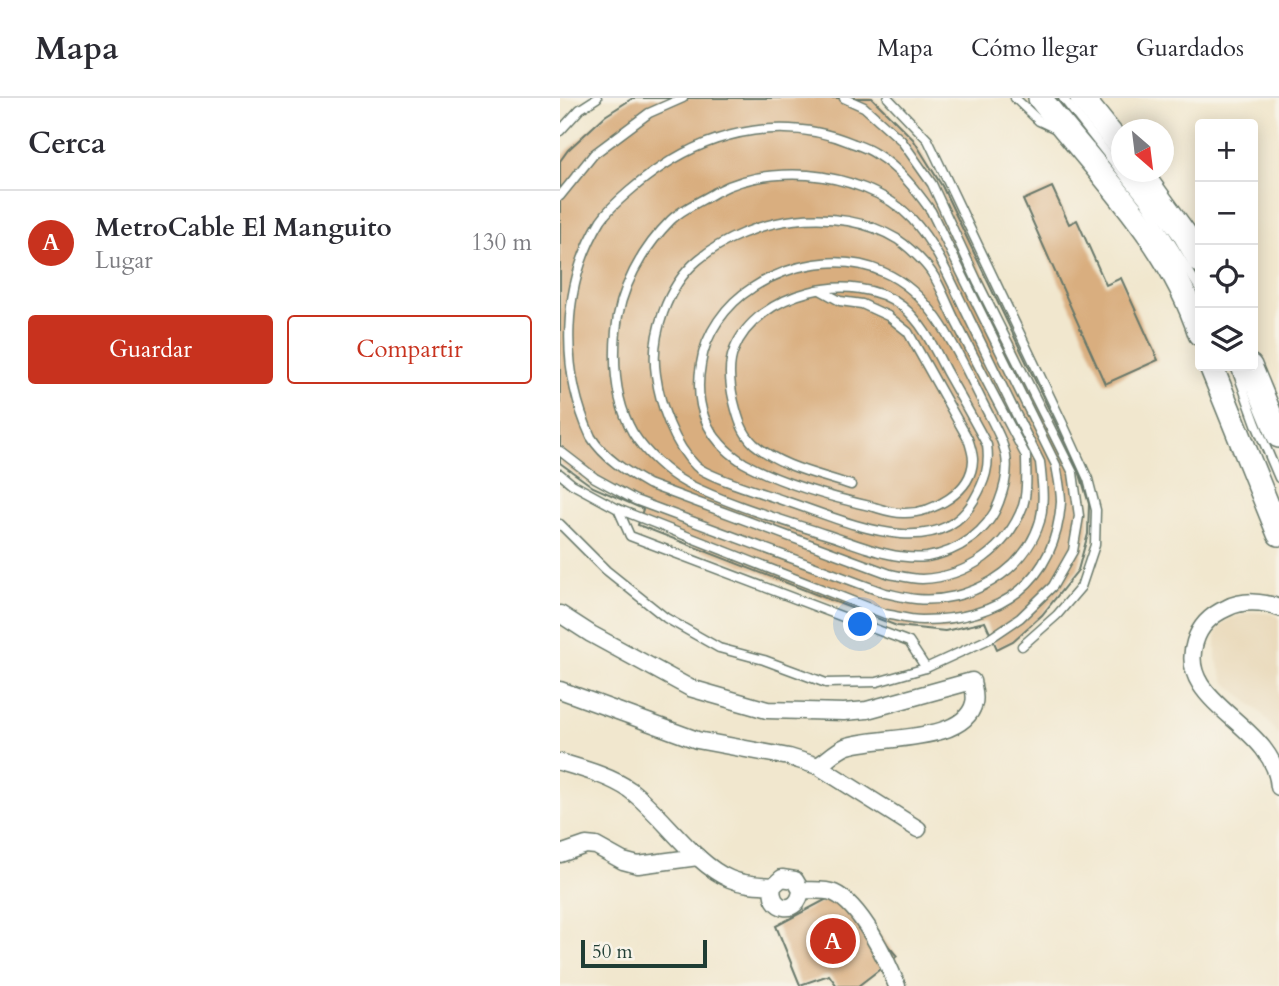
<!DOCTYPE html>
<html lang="es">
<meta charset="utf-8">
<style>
:root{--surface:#fff;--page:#f2f2f3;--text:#2b2b33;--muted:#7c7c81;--line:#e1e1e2;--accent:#c8321e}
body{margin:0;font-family:Cardo,serif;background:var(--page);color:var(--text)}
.controls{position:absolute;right:21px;top:21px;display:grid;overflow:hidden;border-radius:7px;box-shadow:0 4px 18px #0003}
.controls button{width:63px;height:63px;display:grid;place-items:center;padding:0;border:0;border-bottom:2px solid var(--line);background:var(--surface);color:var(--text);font:35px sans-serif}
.compass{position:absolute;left:551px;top:21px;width:63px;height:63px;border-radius:50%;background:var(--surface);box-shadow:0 4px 18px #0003;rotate:152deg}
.scale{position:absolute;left:21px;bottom:18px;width:126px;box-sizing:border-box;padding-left:7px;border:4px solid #1f3d34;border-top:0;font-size:19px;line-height:24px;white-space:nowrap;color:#1f3d34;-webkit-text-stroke:5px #f7f3e8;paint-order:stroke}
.you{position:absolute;left:301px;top:527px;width:24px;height:24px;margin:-18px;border:5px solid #fff;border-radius:50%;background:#1a73e8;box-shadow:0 0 0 10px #1a73e833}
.badge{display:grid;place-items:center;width:46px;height:46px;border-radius:50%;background:var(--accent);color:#fff;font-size:23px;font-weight:700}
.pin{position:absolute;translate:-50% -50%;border:4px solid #fff;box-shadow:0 2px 7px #0006}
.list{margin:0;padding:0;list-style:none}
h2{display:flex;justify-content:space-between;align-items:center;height:91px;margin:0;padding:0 28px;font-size:30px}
h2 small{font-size:23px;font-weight:400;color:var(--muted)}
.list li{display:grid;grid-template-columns:46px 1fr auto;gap:21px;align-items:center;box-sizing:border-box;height:105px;padding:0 28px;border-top:2px solid var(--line)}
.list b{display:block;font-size:26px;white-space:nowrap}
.list p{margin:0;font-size:23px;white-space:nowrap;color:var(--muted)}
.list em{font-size:23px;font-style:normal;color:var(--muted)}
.actions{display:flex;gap:14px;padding:21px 28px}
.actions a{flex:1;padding:16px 0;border:2px solid var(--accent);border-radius:7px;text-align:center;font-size:24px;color:var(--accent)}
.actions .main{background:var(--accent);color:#fff}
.icon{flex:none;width:38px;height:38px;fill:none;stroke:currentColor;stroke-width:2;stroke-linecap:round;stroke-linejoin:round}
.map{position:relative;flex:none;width:719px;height:888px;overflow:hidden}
header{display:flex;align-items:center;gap:42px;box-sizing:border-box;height:98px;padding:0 35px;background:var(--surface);border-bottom:2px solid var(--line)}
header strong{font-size:33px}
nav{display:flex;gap:38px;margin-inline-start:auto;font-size:24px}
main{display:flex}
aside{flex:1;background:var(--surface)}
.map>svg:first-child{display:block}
.built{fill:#e9d9ba}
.building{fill:#d9ae7f}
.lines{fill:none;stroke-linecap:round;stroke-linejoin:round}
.service-casing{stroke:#68786a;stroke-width:11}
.minor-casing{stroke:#68786a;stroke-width:19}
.secondary-casing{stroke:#68786a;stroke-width:26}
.service{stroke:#fff;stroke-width:8}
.minor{stroke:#fff;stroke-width:16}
.secondary{stroke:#fff;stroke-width:23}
</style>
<header>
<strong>Mapa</strong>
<nav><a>Mapa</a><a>Cómo llegar</a><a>Guardados</a></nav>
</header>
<main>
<aside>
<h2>Cerca<small></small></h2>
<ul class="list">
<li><span class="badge">A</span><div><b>MetroCable El Manguito</b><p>Lugar</p></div><em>130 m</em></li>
</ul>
<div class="actions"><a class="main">Guardar</a><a>Compartir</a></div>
</aside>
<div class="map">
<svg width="719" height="888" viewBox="0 0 719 888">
<rect width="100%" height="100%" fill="#f7f3e8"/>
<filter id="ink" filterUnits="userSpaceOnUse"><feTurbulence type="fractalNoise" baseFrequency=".0143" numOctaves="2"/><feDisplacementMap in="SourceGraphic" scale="14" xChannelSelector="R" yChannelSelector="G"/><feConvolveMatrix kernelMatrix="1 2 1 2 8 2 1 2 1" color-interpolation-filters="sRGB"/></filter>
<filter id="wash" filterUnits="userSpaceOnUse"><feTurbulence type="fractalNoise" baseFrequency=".00686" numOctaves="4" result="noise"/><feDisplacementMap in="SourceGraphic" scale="28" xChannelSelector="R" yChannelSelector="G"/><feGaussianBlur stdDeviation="1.57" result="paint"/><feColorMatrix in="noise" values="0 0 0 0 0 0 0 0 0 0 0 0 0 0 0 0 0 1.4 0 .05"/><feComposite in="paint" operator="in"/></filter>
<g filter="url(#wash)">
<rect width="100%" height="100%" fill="#f1e7ce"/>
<path class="built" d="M693,514L712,516L719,520V638L702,616L665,584L656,561V535L661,527L671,520Z"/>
<g id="blocks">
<g class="building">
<path d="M73,0H312L353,41L382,88L520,376L529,406L528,436L518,472L482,517L453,543L437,551L425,524L385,533L337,528L78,427L83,411L33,389L0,365V63L8,52L45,18Z"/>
<path d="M492,89L509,126L517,122L546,187L561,180L598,262L545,286L463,102Z"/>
<path d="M282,793L337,858L298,888H277L269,877L240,887L216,828Z"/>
</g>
</g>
</g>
<g filter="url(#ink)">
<use href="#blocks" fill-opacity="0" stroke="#68786a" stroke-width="2"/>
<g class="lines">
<defs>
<g id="service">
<path d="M328,0L368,42L503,326L528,381L536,412L535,447L521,489L497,517L462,548"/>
<path d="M455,0L479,23L494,30"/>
<path d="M503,0L585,104L640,191"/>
<path d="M0,33L20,11L37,0"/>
<path d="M0,98L34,56L89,15L123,0"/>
<path d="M675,268L696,326L719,380"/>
<path d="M0,353L35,380L75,402L325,495C335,497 346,500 356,501C408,506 465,474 480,423C485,404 482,384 480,364C456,317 433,269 410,222C393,188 378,149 352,121C327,94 284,80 248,77C216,75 184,79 156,94C142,103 123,110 111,122C82,151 59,192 56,233C53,267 55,304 73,335C85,354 107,375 126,385C170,407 219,421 265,436C297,446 333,463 367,459C398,454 428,434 439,404C454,365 446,350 428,315C402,266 378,197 323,174C280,155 229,166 192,190C166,206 145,236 141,266C136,294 140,323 160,345C166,352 176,360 184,365C220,385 274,400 314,409C324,412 335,416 345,415C373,415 412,394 413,362C413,357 410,346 408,341L348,234L328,218L302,206L280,203L260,192"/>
<path d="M0,376L12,386L58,411L325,516C337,518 350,522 362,522C440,522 495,485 501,404C501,392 498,379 496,367L371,113C356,92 339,70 316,56C309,51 300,48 292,45C228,18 157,31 101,69C84,80 52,106 41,122C1,187 0,272 31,339C44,360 67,374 88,386L330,476C340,478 352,481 362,481C407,479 447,451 463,408C468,392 466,375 466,358C442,313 418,267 395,222C386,204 378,180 365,166C357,157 346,147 337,141C278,105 189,119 138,162C107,188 90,238 96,277C100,307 114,347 136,368C149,380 206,396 225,403C279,420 376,469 414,402C425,383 430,369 427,347C414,322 400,298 386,273C374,250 363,225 342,208C294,170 197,194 174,252C167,269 170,288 174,304C178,320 182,335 194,346C221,369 258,376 291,387"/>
<path d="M58,411L70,438L349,544L366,570"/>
<path d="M0,426L46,472L106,520L159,550L204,562L266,585L317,584L366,570L429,541L460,520L493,488L513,453L519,418L513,375L418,185L372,86L341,42L304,9L284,0"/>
</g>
<g id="minor">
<path d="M719,510C703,503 682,502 667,510C651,517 640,527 635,544C615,607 715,625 719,689"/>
<path d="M0,516L31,536L130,590L207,612L284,614L307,612L412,583C413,589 416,598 414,605C404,647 314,637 285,649C276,653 267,662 258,668"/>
<path d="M0,592L137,642L229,659L258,668L358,731"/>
<path d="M0,664C23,671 50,678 70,692C103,717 134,766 170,781C184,787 199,787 213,788L222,780L235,782L241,792C239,818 208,813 213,788"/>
<path d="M0,756L26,747L36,748L63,763L78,767L138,759"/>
<path d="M241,792C251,793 265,791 274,795C301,807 327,862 337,888"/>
</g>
<g id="secondary">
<path d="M480,0C539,76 610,143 640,236"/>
<path d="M522,0L562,50"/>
<path d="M580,74L624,135L640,163"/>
<path d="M651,268L719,436"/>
<path d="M690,268L719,338"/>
</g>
</defs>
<use href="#service" class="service-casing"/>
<use href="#minor" class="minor-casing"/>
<use href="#secondary" class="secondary-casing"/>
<use href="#service" class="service"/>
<use href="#minor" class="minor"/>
<use href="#secondary" class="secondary"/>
</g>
</g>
</svg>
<div class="controls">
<button>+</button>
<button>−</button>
<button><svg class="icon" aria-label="locate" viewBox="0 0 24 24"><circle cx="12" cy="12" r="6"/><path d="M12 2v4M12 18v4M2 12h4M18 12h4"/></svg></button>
<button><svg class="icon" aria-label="layers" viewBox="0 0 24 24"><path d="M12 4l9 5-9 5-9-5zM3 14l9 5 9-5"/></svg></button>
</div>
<svg class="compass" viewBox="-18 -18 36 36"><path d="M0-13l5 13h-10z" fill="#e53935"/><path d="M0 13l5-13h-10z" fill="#7c7c81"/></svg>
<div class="scale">50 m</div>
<div class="you"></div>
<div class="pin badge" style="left:273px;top:843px">A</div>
</div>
</main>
